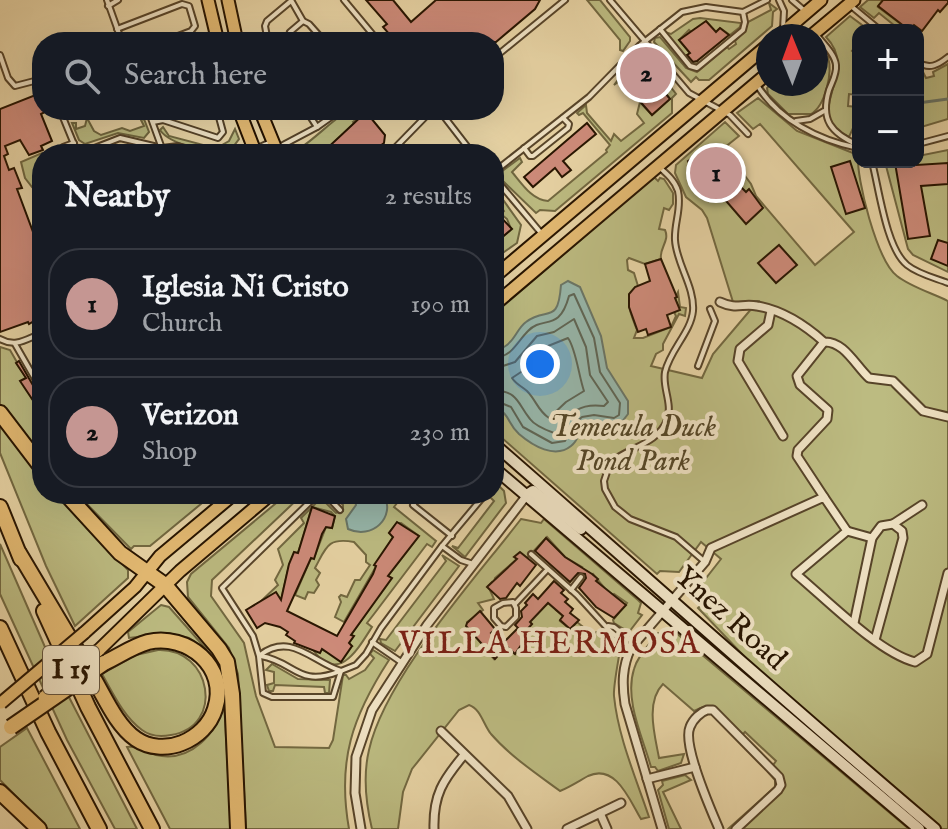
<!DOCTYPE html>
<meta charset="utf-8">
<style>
:root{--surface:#171b24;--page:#242831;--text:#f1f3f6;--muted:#9ea1a6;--line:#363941;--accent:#c59692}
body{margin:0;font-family:"IM FELL English",serif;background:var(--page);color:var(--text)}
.controls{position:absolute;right:24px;top:24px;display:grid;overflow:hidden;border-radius:16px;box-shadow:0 8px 32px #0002}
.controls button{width:72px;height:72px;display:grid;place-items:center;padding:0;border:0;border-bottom:2px solid var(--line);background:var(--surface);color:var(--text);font:40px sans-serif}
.compass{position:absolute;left:756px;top:24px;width:72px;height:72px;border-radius:50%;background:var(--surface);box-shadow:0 8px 32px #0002;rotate:359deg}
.you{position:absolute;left:540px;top:364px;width:28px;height:28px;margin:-20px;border:6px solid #fff;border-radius:50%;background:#1a73e8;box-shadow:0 0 0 12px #1a73e833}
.badge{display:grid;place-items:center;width:52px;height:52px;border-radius:50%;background:var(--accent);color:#111;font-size:26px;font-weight:700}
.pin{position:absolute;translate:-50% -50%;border:4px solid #fff;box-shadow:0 2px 8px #0006}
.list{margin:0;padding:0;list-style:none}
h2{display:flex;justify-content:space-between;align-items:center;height:104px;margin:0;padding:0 32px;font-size:34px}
h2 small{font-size:26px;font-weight:400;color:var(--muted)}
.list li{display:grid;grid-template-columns:52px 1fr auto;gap:24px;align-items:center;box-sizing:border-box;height:112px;margin:0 16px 16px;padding:0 16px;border:2px solid var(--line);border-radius:32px}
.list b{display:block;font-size:30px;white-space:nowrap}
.list p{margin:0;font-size:26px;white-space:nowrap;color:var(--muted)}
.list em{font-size:26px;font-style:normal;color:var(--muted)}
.icon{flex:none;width:44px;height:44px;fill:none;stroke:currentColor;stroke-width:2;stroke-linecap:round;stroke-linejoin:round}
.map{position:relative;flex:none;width:948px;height:829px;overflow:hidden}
.search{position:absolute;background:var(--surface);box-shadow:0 8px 32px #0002;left:32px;top:32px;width:472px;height:88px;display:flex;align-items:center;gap:20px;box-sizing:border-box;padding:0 28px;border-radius:32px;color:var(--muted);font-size:30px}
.panel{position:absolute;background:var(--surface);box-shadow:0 8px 32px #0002;left:32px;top:144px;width:472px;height:360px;border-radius:32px}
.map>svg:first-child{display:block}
.green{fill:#bcbb81;stroke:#726840;stroke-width:2}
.water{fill:#97b7ab;stroke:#6a7667;stroke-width:2}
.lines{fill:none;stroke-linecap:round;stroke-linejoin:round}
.shore{stroke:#5f6656;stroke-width:2}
.stream{stroke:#6a7667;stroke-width:3}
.building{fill:#ce8b7a;stroke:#271400;stroke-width:2}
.lane-casing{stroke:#574429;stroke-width:8}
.street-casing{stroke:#574429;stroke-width:11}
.secondary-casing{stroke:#271400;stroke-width:14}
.primary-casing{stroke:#271400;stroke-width:15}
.highway-casing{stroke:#271400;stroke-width:18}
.lane{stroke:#efe2c4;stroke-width:4}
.street{stroke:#efe2c4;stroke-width:7}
.secondary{stroke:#efe2c4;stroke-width:10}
.primary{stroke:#e4ba72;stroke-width:11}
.highway{stroke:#e4ba72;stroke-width:14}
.primary-bridge-casing{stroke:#271400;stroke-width:15;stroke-linecap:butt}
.highway-bridge-casing{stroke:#271400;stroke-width:18;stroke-linecap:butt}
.primary-bridge{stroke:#e4ba72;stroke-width:11}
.highway-bridge{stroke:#e4ba72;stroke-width:14}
.labels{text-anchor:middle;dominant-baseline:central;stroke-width:8;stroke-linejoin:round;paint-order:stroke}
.shield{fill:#efe2c4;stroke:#63523b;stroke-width:2}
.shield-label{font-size:28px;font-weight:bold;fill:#271400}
.park-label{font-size:30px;font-style:italic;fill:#544627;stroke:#efe2c4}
.street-label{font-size:30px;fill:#271400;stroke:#efe2c4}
.neighbourhood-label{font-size:32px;letter-spacing:2px;fill:#7a1f14;stroke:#efe2c4}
</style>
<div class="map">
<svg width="948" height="829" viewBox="0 0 948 829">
<rect width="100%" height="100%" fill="#e7d3a4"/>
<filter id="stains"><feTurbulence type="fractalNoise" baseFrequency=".0025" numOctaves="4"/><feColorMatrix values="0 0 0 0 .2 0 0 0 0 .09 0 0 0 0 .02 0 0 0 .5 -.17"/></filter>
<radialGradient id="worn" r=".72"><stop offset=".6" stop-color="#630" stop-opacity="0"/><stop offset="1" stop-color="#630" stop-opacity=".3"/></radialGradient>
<g class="green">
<path d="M587,0H600L630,37V41L623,51L620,50V40Z"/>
<path d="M868,0H883L878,7L909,30H900L879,13L874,18L860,7Z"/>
<path d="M769,3L777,9L773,12L772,26L709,80H699L696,77L691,82L654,42L655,38L660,37L686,68L697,72L727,47L729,49L736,44L735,41L744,32L748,22L771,10Z"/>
<path d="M850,16L862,25L858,30V44L852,51L858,56V95L849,94L848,106L857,107L858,104V127L854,126L849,137C798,113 862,74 826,37Z"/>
<path d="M700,18L741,23L740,27L730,35L720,28L716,32L692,33L689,30L679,40L690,53L687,56L692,62L696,60L699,63L692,64L665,32L671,34L693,19Z"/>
<path d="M816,50L828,57C833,73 825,106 811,114H788L768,94L767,88L771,84H816Z"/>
<path d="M639,53L646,55L676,94L672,98V113L555,211L540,210L536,213L503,181L501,172L520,158L522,162L512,172C522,184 532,200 548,201L607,152L606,150L610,145L583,113L579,115L577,113L586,105L587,113L611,141L614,134L621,141L644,123L637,114L640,102L652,115L670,99L641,64L614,85Z"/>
<path d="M948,64V119L918,128V75L922,70L926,78L934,76L933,72Z"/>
<path d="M758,98L797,131L858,155C856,178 877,261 897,276C911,287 932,293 948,301V829H942L923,816L767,680L698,608L701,605L696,591L721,559L701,542L679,572L660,571L657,574L494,431V314L654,177L658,181L660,178L664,179L673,193V204L669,210L664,208L659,229L665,230C670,241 659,248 661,259L645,264L629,258L627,260L628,270L634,273L638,286C622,298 631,314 637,330L634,338H643L671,327L676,316L674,312L679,310L675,298L678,292L680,307L686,308L685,316L679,314L663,344V350L656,354L651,366L702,378L713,354L758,301L733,302L707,218L702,210L686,197L675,173L676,165L725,122L739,136L724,148L751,184L756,196L815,265L854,232L760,124L753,129L737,113Z"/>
<path d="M349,110H368L353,122L356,126L322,154H299V149C317,137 330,122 349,110Z"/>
<path d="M87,118L94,131L101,135L122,128L130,131L144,126L141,120L144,119L149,132L144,138L118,133L85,144L79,140L72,123H76V129L85,126Z"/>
<path d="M163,127L169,136L222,150V145L229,141L235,129L239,139L230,151L231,154C212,154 170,145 160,130Z"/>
<path d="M948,150V272L913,255L908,249L885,162H918V156Z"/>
<path d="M42,153V182L32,187L25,178L21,162Z"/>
<path d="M494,187L521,225L517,243L494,259V244L511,229L507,219L501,214L504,211L494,196Z"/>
<path d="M0,347L10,350L26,378L21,381L42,414V457L0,404Z"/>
<path d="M0,425L42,477V494H56L128,570V578L75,626L46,566L0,453Z"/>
<path d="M494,481L504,491L506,503L465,557L452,546L458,548L494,501L490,497L494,494Z"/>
<path d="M77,494H149L158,501L186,498L191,494H213L150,546H134L131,549Z"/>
<path d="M287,494H303L212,580L211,596L244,643L256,696L275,747L329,748L333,740L343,675H346L349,679L365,670L374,658L370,654L373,650L389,660C352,717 337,761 349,829H246L238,674L229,648L188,597L187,582L191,574Z"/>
<path d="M332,494H404L394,507L436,541L432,547L427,544L374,614L367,623L372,627C358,649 338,685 313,650L321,649L329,653L352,646L349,643L353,637L351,635L391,578L388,576L419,536L401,523H397L389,533L393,537L344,622L335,617L341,602L339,597L341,595L347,597L355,580H360L370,565L366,562V555L354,542C327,537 326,548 315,568L320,573L316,580L319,585L314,593L308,592L305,599L295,595L311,558H314L326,527L332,528L335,516L331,512L312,507L298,553L289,565L281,600L261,601L278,585L275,580L283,565L278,549L304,523L301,518L321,498L336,513L343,511V505Z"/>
<path d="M521,519L541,523L544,519L638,600L641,603L638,613L642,615L629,632L614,623L613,620L627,603L614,594L611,596L593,574L586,581L577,573L582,567L565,557L547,537L526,559L519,553L515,557L517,559L495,578L494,583L492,582L488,586L494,599L478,603L483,610L467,622L472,634L488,647L486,650L494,659L503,644L515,654L528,635L525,632L532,624L529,621L548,603L558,607L556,610L563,616L560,621L570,629L577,622L592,634L602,630C607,634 619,640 620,647C621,649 613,684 614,696C618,737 636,778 649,817L641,819C630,801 616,763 588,776C579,781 570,787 560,791C537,774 510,756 491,734C483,724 481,709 469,705L459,710L412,769L403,792L398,829H372C366,804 363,775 369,750C385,678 475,579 521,519Z"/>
<path d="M0,544L55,670L137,829H115L67,740L0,594Z"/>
<path d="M442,555L459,566L395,651L381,643L380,639L386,640L446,561Z"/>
<path d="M161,605L169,607L207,650L189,638L168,633L129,638L128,632Z"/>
<path d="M675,632L909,829H728L775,787V780L768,772L776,761L745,732L742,735L714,707H703L694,711L663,684C645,702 655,736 659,758L684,754L681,763L658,771L655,767H651C643,738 624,700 634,669C638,655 650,644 658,633L673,635Z"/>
<path d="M158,650C212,648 225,727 171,735C161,737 150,736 142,730C123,716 113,693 102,674L136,655Z"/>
<path d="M272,664L298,679L330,680L329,693H325L324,687L275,685L273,691H269L267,685L274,683V672L266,670Z"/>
<path d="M224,701L231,829H170L127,747C136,745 146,752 156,755C191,763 218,733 224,701Z"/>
<path d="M27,728L80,829H48L0,780V747Z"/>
<path d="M685,775L691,780L663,792L681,829H669L658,790L663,785L662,781Z"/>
</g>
<g class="water">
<path d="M568,281L580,287L601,336L607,368L628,401V414L621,423C608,429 598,420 585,424C579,431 579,440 571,446C555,459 533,446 519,434C507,423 511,415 494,406V352C500,349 506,347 510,342C516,336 519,327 526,322C547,306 558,326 561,285Z"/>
<path d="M354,494H384C396,518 372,540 348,529L346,519L356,505Z"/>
</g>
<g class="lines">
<g class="shore">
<path d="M568,338C576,349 579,377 584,391L566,402L549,418C538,411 536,400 527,391C521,386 516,384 512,378L530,366L543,348Z"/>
<path d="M494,358C513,356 516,343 528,331C543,315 559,333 569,296L574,294L594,338L600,372L620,403L619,415L614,418L594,415L582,417L575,423L565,441L552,443L523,427L511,407L494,400"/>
<path d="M494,369L515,362L537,336L554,332L574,319L586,347L590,375L608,402L604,406C581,403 569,411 560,432L554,433C546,430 535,426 530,419C517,403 519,392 494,390"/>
</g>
<g class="stream">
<path d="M856,101L858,102"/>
<path d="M918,103L948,99"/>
</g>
</g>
<g class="building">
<path d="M366,0H393L411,22L436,0H540L535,9L496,42H396L383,27L387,24Z"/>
<path d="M883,0H948V3L940,12L938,10L922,31L914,25L909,30L878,6Z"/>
<path d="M706,21L716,32L720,28L729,35L697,61L693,62L687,55L690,53L679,40Z"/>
<path d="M641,63L670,99L652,115L621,80Z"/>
<path d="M38,94L45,112L41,114L52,141L41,146L43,150L29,155L20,140L5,146L8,154L4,156L9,170L14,168L22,188L17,189L42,256V316L29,324L28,322L0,332V109Z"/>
<path d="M366,112L385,135L384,143L369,154H321Z"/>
<path d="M587,123L596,134L563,161L571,170L562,177L555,168L533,187L524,177Z"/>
<path d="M711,147L713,150L718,147L728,168L733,165L740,178L735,181L746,192L749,189L763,208L746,224L721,195L709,201L688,161Z"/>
<path d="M850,161L865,208L846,214L831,167Z"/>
<path d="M917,162V165L948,163V184L921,186L930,236L908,239L895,163Z"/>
<path d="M494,210L512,229L494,244Z"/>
<path d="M938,240L948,243V266L931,259Z"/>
<path d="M779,245L797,265L776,283L758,263Z"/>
<path d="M661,259L677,297L675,298L680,310L667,315L671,327L648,335L646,329L638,332L629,307V294L635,287L650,281L645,264Z"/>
<path d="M19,361L38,394L42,396V414L20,381L26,378L16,363Z"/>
<path d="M312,507L335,516L332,528L326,527L322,534L314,559L311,558L287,611L337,636L373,574L376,566L374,565L393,537L389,533L397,522L419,536L388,576L392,578L351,635L354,636L349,643L352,646L341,662L322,649L320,653L294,643L295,641L286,635L288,632L280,627L265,623L257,628L246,610L276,592L281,600L289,564L294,552L298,553Z"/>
<path d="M546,538L565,557L592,574L598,579L596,581L626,605L614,618L596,607L579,588L586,578L585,574L578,573L570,582L535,551Z"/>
<path d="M520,552L536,565L520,586L517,583L506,598L500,599L487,587L517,559L514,557Z"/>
<path d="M554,581L564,590L561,593L568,599L565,602L573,609L570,613L579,620L570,629L560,620L563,616L548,603L530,622L532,624L525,632L528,635L515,654L503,643L518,628L515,625L522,617L521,611L527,605L525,603L533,594L538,599Z"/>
<path d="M480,611L495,629L491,633L506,647L495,659L466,626L467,623Z"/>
</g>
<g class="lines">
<defs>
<g id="lane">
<path d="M107,0L122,42"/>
<path d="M291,0L303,21L309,24L325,42"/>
<path d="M344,0L379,42"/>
<path d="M610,0L689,93L730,115L748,134"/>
<path d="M779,0L784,11L783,29"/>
<path d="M792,0L805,11"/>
<path d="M108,6L118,0"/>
<path d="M851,6L880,30"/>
<path d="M117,29L182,4L189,6L195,26L191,31L162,42"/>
<path d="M660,29L690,66L697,68L743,30L745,22L743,12"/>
<path d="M290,32L303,21"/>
<path d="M815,33C822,42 835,54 836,65C837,74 832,82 829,90C820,120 831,133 858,145"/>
<path d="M268,42L265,26L267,21L291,1"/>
<path d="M278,42H279"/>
<path d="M0,55L8,78L15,86L42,79"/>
<path d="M494,58L565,0"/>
<path d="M918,62C929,70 938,65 948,57"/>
<path d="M757,85C779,120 818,140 858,148"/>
<path d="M60,110L78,154"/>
<path d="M148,110L164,154"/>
<path d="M306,110L317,127"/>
<path d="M439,110L473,154"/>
<path d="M163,120L218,138L223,132L217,110"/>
<path d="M796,121L810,119L824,111"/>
<path d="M153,122L163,120L177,110"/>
<path d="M918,144L948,136"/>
<path d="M524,148L530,156H533L568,128L569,124L563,118"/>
<path d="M281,150L283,145L317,127L341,110"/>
<path d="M59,154L63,147L74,143"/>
<path d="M79,154L120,138L162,148L178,146L209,154"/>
<path d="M244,154L271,142"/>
<path d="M389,154L432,110"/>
<path d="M872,162C879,188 886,248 907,265C918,274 935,278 948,283"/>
<path d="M659,167C667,174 675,181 678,191C682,208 674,223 675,240C676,263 695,287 693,311C691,332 670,350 665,372C662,388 673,403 667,420C657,445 628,447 610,463L604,481L605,489L615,507L630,519L676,537L705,562"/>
<path d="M494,172L589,97L639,46L682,12L706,7L743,12L767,0"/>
<path d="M494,177L541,233"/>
<path d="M37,335L42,345"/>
<path d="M0,339C16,348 26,339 42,333"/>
<path d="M15,344L42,391"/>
<path d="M698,366L715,321L710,309"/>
<path d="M318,494L222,588L253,636L259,656L263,693L272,697H333L341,671L356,665L366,654L381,628L442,546L483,497L478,494"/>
<path d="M325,494L340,510"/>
<path d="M421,494L413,505L452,536"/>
<path d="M442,546L461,560L473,564"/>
<path d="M531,554L577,595L610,631L631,648"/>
<path d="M571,590L581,577"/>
<path d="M513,602L516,608V617L506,627L501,626L494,618V608L503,603Z"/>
<path d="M515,604L546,571"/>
<path d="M608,626L614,627L635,644"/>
<path d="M372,642L401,662"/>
<path d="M260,655C291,632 311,661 341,671"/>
<path d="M261,656C295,662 298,687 338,672"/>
</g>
<g id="street">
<path d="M720,302C737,310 742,303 757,306C782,310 806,326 824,342C844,341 855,365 869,378L893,381L923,411L948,417"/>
<path d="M771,311L768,325L740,349L738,361L783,436"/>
<path d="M824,342L797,376L800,385L828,410L827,419L798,450L797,456L824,497"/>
<path d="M893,524L922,505"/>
<path d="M847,531L872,538L881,526L893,524L902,531L903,538L875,640"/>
<path d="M854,623L872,538"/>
<path d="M441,731L508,796L527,829"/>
<path d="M647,779L695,767"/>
<path d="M600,813L607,829"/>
<path d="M361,829L355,793L356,757L372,710L427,625L527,495"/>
<path d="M434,829C433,795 443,780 464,755"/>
<path d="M567,829L621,803"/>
<path d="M662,829L625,704C622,684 622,667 631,648L705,562L711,548L824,497L847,531L796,574C826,599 879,653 915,662L927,654L948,573"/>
<path d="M719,829C711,810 682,745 690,727C693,719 701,712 707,710H713L779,777L781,785L778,790L736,829"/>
</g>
<g id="secondary">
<path d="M494,444C641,572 786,703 935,829"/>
<path d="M494,468L919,829"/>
<path d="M527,495L533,491L581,529"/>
</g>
<g id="primary">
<path d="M208,0L218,42"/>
<path d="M228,0L237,42"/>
<path d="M779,36L821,0"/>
<path d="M811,36L854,0"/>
<path d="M239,110L256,154"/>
<path d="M260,110L278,154"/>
<path d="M494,277L768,45"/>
<path d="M494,305L768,73"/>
<path d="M84,633L135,587L160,556L234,494"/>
<path d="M99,650L180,571L271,494"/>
</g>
<g id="highway">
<path d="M0,413L42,468"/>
<path d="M66,494L120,553L165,585L219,649L227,662L232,694L238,829"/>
<path d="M0,507L21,559"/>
<path d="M19,553C44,595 69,637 94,679C105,698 117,726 136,739C149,748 167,749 182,743C197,737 210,725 215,709C229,667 187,633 148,642C133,646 117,657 104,663"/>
<path d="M44,611L88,707L152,829"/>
<path d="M0,628L48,732L99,829"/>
<path d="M0,792L39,829"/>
</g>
</defs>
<use href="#lane" class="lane-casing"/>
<use href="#street" class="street-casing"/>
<use href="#secondary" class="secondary-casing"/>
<use href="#primary" class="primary-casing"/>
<use href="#highway" class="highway-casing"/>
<use href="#lane" class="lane"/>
<use href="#street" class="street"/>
<use href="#secondary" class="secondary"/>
<use href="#primary" class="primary"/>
<use href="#highway" class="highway"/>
<defs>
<g id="primary-bridge">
<path d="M44,697L99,650"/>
<path d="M1,703L84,633"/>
</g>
<path id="highway-bridge" d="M11,727L104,663"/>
</defs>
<use href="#primary-bridge" class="primary-bridge-casing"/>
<use href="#highway-bridge" class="highway-bridge-casing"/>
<use href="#primary-bridge" class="primary-bridge"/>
<use href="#highway-bridge" class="highway-bridge"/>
</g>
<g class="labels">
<rect class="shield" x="43" y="646" width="56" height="48" rx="6"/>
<g class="shield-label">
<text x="71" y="670">I 15</text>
</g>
<g class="park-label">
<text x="633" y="428">Temecula Duck<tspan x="633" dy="34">Pond Park</tspan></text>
</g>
<g class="street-label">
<text transform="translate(730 619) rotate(42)">Ynez Road</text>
</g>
<g class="neighbourhood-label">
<text x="550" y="644">VILLA HERMOSA</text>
</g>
</g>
<rect width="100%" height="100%" filter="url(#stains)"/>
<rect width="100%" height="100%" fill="url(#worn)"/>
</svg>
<div class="controls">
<button>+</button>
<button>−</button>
</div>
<svg class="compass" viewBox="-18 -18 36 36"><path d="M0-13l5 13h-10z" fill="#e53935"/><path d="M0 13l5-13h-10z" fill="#9ea1a6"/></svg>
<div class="you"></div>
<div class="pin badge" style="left:716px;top:173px">1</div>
<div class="pin badge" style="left:646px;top:73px">2</div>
<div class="search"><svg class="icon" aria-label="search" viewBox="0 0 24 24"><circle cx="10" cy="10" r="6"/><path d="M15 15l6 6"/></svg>Search here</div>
<section class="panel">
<h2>Nearby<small>2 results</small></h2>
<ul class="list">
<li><span class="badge">1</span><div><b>Iglesia Ni Cristo</b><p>Church</p></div><em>190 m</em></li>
<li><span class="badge">2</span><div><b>Verizon</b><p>Shop</p></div><em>230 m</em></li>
</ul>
</section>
</div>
